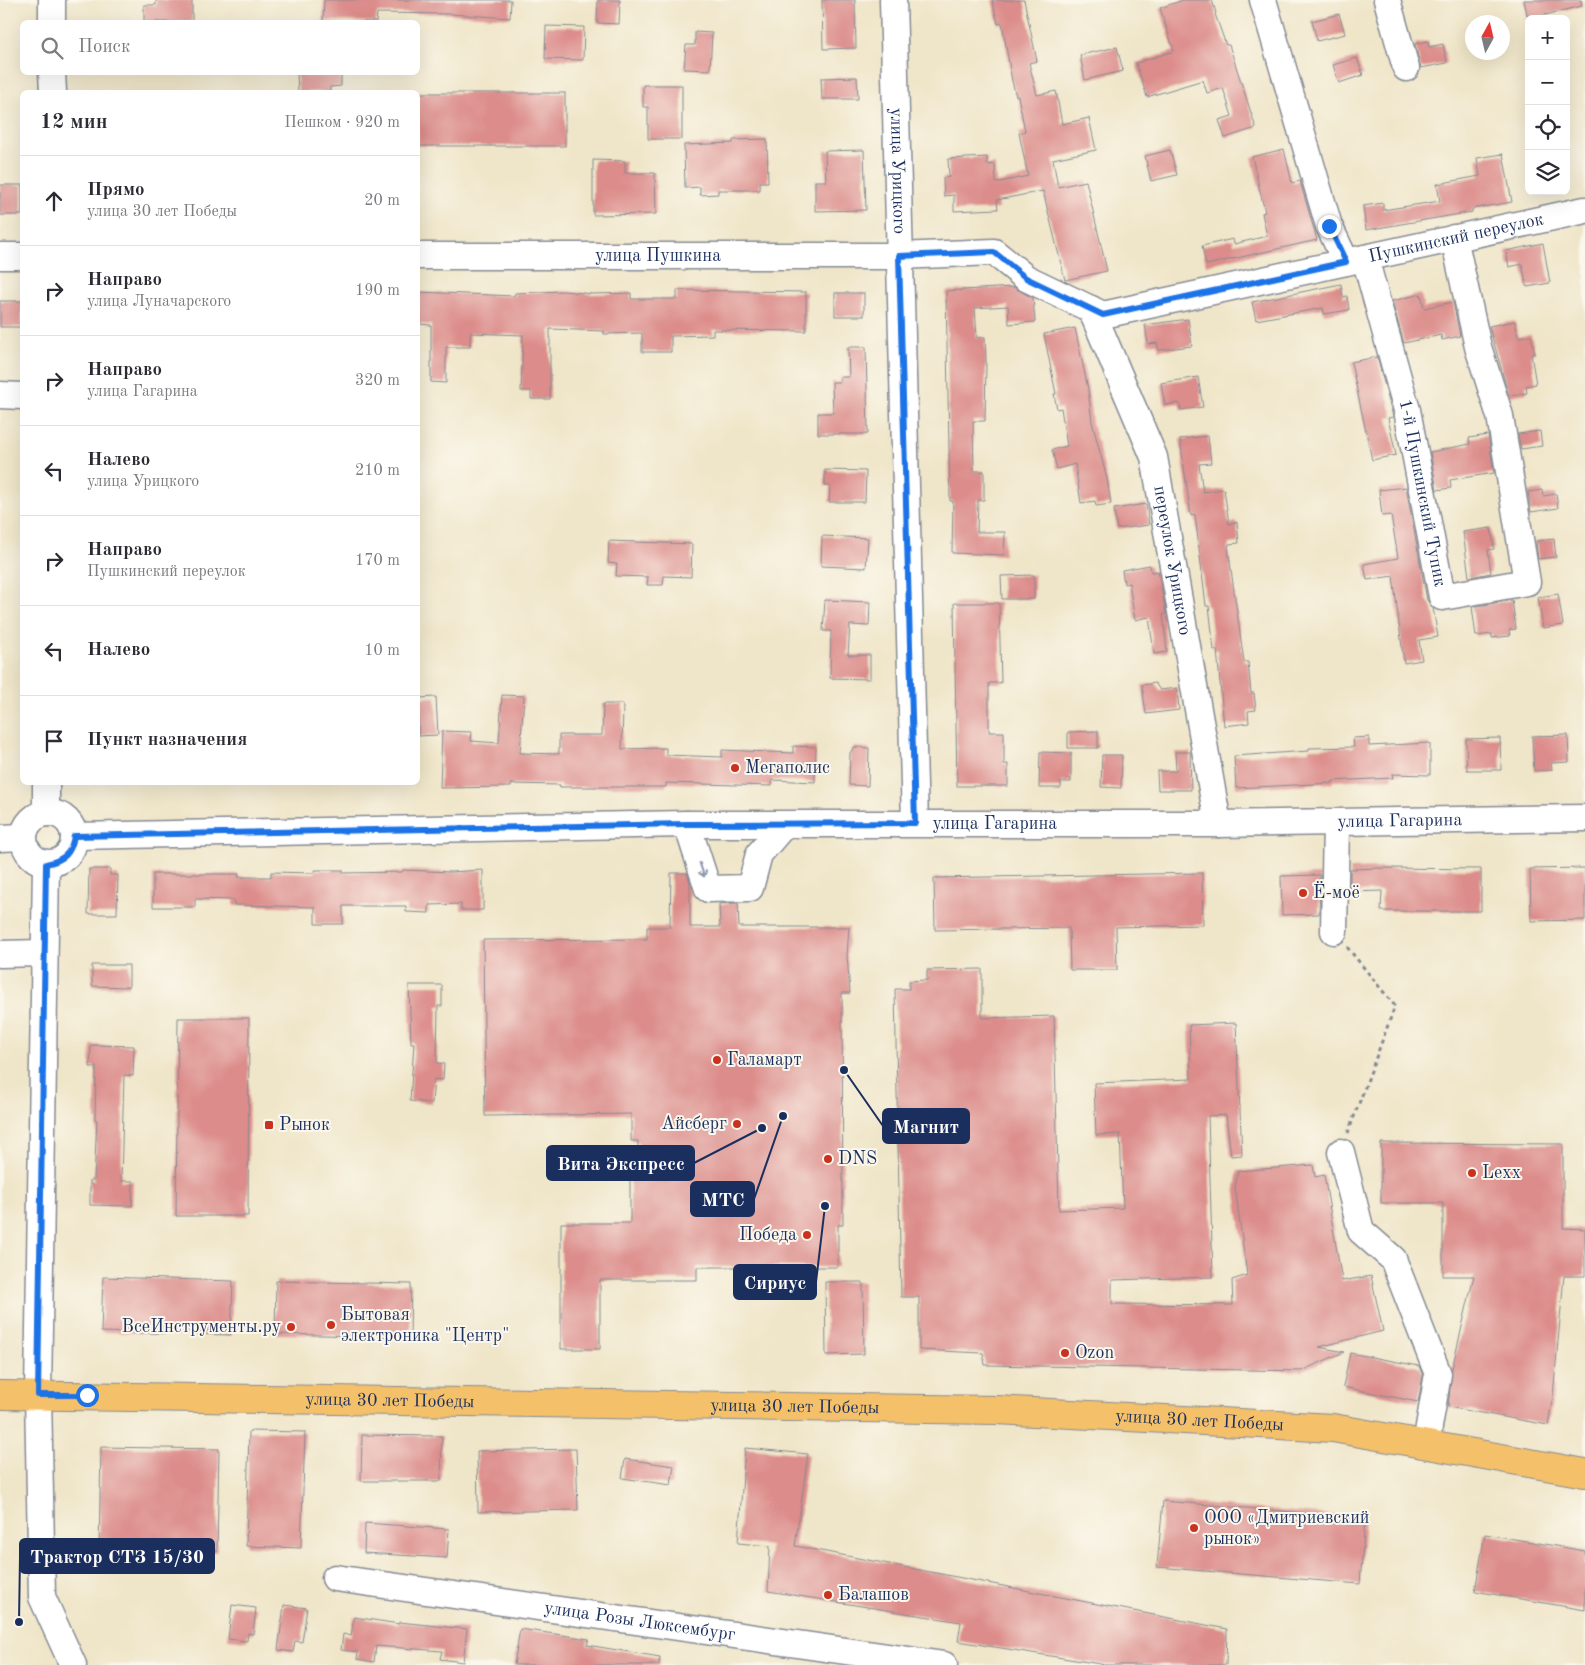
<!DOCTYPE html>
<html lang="ru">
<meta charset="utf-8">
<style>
:root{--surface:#fff;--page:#f2f2f3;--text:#2b2b33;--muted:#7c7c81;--line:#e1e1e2}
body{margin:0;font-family:"Old Standard TT",serif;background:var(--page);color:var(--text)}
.controls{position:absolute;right:15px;top:15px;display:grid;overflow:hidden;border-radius:8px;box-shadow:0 5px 20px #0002}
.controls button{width:45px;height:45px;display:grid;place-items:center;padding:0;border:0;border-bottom:1px solid var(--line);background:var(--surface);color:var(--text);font:25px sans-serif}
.compass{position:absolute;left:1465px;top:15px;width:45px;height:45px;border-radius:50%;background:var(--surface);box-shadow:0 5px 20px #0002;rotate:8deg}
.stop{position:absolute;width:15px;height:15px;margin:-11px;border:4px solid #1a73e8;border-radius:50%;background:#fff}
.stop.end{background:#1a73e8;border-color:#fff;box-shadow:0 1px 5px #0008}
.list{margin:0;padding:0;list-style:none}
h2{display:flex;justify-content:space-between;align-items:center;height:65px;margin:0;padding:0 20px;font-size:21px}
h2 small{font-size:16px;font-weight:400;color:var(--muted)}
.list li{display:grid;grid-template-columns:32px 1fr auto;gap:15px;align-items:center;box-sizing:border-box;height:90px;padding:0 20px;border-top:1px solid var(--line)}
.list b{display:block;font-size:19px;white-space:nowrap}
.list p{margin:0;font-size:16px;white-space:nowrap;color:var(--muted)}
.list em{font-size:16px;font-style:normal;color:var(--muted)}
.icon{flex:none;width:28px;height:28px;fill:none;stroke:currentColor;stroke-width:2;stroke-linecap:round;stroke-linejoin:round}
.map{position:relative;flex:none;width:1585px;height:1665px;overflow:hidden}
.search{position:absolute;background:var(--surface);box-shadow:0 5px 20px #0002;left:20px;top:20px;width:400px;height:55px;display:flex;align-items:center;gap:12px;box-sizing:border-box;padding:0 18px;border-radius:8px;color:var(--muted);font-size:19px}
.panel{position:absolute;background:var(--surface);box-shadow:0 5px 20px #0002;left:20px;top:90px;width:400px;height:695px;border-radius:8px}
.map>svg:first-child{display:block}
.building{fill:#dc8c8a}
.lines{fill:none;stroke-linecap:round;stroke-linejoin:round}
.minor-casing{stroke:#858a93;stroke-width:29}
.major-casing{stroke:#858a93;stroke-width:30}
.path{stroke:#858a93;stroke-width:3;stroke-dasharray:4 4;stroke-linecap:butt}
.minor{stroke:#fff;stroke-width:26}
.major{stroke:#f4c16a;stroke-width:28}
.oneway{stroke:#8d97ae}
.route{stroke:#1a73e8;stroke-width:6}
.poi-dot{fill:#c8321e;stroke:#fbf7ec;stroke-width:2}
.labels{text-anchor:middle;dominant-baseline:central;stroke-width:4;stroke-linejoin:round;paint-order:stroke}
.street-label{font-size:18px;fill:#1b2f5e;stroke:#fbf7ec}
.poi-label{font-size:18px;fill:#1b2f5e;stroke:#fbf7ec;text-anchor:start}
.leader{fill:none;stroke:#1b2f5e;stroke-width:2}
.callout-dot{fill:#1b2f5e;stroke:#fbf7ec;stroke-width:2}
.callout{fill:#1b2f5e;stroke:#1b2f5e;stroke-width:2}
.callout-label{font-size:19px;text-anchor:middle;font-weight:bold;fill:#fff}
</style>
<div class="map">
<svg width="1585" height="1665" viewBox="0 0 1585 1665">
<rect width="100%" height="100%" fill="#fbf7ec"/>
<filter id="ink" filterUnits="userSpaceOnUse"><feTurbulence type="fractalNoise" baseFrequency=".02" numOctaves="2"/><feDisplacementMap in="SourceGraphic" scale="10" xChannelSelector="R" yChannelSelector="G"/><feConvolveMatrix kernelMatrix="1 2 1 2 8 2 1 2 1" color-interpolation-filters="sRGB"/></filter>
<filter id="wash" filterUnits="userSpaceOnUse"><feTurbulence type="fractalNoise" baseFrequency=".0096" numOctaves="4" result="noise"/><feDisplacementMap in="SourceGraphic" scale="20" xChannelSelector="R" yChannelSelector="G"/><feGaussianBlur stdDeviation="1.12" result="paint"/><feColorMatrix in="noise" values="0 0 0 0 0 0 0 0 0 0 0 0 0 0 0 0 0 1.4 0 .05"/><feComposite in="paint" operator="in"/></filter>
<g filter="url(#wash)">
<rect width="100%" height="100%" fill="#efe5c8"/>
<g id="blocks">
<g class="building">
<path d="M156,0H192V22H144V5H156Z"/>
<path d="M324,0H511L510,18L451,14L377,13L376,22L323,21Z"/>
<path d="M598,0H620L619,24L597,23Z"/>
<path d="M822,0H855L856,48L823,49Z"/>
<path d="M992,0H1024L1037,61L1029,63L1037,95L1056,91L1062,124L1089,118L1096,150L1053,159L1058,187L1086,181L1107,271L1065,280L1043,191L997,200L998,209L954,211V195L944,196L943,178L949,177L948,159L987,157V165L995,164L996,183L1028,176L1019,133L1025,131L1018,96H1016L1012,81L1002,23L998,24Z"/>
<path d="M1183,0H1212L1216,13L1215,14L1226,45H1229L1256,128L1225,138L1219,120L1232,116L1223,88L1207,93L1203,80L1147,97L1136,63L1174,51L1160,8Z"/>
<path d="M1524,0H1581L1582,6L1528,19Z"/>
<path d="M1339,14L1345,34L1317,41L1312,21Z"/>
<path d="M546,26L584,27L583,60L545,59Z"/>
<path d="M695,32L712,33L710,70L684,69L686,45H695Z"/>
<path d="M1428,41L1429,47L1443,44L1447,63L1421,68L1415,44Z"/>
<path d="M1117,47L1123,71L1085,80L1080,55Z"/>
<path d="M1357,58L1363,75L1339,83L1333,65Z"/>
<path d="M297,72H341V86L330,87V92H298Z"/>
<path d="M857,77L858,99H822L821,78Z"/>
<path d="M643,85H682V139H648V107H643Z"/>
<rect x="418" y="93" width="147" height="53"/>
<path d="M767,139L768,182H760V190H718V194L700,195V187L685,188L684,145L733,143V140Z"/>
<path d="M1284,149L1292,183L1300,181L1317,240L1206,265L1202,246L1233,239L1234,244L1267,236L1262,213L1265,212L1252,157Z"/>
<path d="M864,150L866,210L815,211V181H826L825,151Z"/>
<path d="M1170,150L1177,175L1151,181L1145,156Z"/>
<path d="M1503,154L1512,202L1472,209V212L1366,230L1363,206L1383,203V210L1440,201L1437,184L1480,176L1477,158Z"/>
<path d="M593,160L625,161V173H655L656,214L593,215Z"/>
<rect x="0" y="185" width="22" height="30"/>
<path d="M1543,243L1550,283L1527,287L1522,264L1509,267L1506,251Z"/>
<path d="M1341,284L1343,297L1347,296L1349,310L1324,314L1323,308L1256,320L1252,302Z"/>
<path d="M1013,287L1033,298L1035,322L1009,324L1008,306L975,308L977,338L985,337L986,363L985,421H973L974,471H984V500H978L977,532H1005L1004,555L952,553L953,501H950L946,291Z"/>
<path d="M677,290L806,292V331L713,330V335L671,336V352H642V333L604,334V331L550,329V399H531V391H521L523,335L470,333V347H446V383L431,382V325L418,324V292L514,296L515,293L564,291L592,294L631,293V299H677Z"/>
<rect x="835" y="293" width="29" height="23"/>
<path d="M1421,294L1424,308L1453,302L1460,336L1442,340L1441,335L1404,343L1392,301Z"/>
<rect x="0" y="301" width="22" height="26"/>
<path d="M1188,319L1192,346L1159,350L1157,343L1148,344L1145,325Z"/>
<path d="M1515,321L1518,337L1531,335L1535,353L1531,354L1536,384L1526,386L1527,393L1509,396L1489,326Z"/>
<path d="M1075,328L1088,389L1092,422L1107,479L1111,504L1096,506L1095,501L1081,503L1075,464L1057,469L1052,450L1067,446L1061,408L1057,409L1054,394H1056L1044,334Z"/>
<path d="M848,347H866L868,434H818V413H833L832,382H840V377H849Z"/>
<path d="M1377,357L1392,413L1393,417L1388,418L1396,455L1372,460L1351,362Z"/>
<path d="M1198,377L1203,407L1181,410L1179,403L1165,405L1161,383Z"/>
<path d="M1540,431L1542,446L1521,449L1518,434Z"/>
<path d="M1488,435L1494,473L1450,480L1451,488L1437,490L1430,452L1470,444L1469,438Z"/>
<path d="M1208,436L1211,463L1199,464L1203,492L1224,489L1229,524L1237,522L1239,543L1229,544L1228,548L1244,662H1248L1251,693H1254L1256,710L1248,711L1249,723L1224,726L1217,650H1214L1209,606H1206L1195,515L1191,516L1180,439Z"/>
<path d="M825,470L866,471L865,502H829L830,486H825Z"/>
<path d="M1406,487L1427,600L1433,608L1438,637L1419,640L1422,660L1404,663L1393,576L1367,580L1364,564L1398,558L1391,515L1382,516L1379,490Z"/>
<path d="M1542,490L1543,496L1556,494L1558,508L1531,512L1528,492Z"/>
<path d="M1146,504L1149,525L1117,529L1114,509Z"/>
<path d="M1491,528L1494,549L1488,550L1491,573L1469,577L1463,532Z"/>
<path d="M822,536L868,538L866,568L821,566Z"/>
<path d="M1554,539L1556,557L1538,559L1536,541Z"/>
<path d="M609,541L692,544L691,577L664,576L663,585H647L648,577L616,576L617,564L608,563Z"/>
<path d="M1150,565L1151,572L1158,571L1166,614H1163L1167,652L1154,654L1149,617L1135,620L1129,583L1124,584L1122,570Z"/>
<path d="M1034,575V599H1002L1001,576Z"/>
<path d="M1558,594L1563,625L1543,628L1538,597Z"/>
<path d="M825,600L870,602L869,626L850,625L848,655H870V679L830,678L831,631H823Z"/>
<path d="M1512,600L1516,629L1509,630L1510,636L1492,638V634L1476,636L1472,607Z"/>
<path d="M954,603H999L1001,683H989V732H1004V764H1008V786H957Z"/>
<path d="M1155,683L1160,690L1177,688L1179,710L1146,714L1142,685Z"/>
<path d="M502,695L524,696L520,753L559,754V735H602L603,704H623L622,749L666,748V755L722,757V750L793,753V746L816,747L815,782L772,780V786L666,783V787H560V785L511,784V787L440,788L442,731L472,732L471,741L499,743Z"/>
<path d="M436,697L438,735L418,736V698Z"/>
<path d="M1098,731V748H1068V732Z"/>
<path d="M1568,735L1569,762L1551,763L1552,770L1534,771L1532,736Z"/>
<path d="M1369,737V746L1430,743V775L1392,774L1393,778L1333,781V783L1236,788L1234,756L1309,751V748L1354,747L1353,738Z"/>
<path d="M1500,738L1501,770H1467L1466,739Z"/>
<path d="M854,747L869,748L868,786L849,785L850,753Z"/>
<path d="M1040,752L1071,753V782H1061V788H1039Z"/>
<path d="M1175,752H1190L1191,790H1158L1157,771H1176Z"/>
<path d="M1102,755H1122L1121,788L1101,787Z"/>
<path d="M1382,868L1481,869V911H1381L1382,891L1350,892V869Z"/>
<path d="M1585,868V920L1531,921L1530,869Z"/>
<path d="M89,869H110V875H118L117,914H88Z"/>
<path d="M315,870H343V873L402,872L403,870L451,872L483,870V910H461V904L429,905V913L406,912V906H343V924H315V907L234,905V900L195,899V907H153V874H239L238,877H271V872L315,873Z"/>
<path d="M671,873H687L690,882V927H720L719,904L738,903L739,927H849L847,955L850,993H842L843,1225H838V1267H697V1280H600V1349H561V1223H630V1169H638V1141H631V1114L485,1116L483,940L647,939V927H670Z"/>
<path d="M1202,873L1203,925L1116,927L1117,970H1070L1069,928L935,930L934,878Z"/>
<path d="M1320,875L1319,914L1282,915L1281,876Z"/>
<path d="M92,965H129V987L92,986Z"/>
<path d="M982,969V1018L1054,1016L1059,1210L1123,1208L1120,1134L1096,1135L1094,1083L1191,1079L1189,1025L1236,1023L1242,1155L1231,1156L1226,1115L1208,1116L1213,1277L1112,1280V1304L1233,1305L1232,1280L1247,1275L1235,1187L1238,1171L1313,1165L1315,1177L1324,1175L1342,1281L1371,1276L1383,1331L1319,1347L1344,1352L1301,1371L985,1365L983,1353L919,1350V1297H901L895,989H909V981L927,980V970Z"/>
<path d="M409,985H442V1006H438L437,1063L444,1064L443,1080L434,1079L432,1103L410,1101L414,1043H411Z"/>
<path d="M178,1018H249L248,1216H176Z"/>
<path d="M91,1045L134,1046L133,1076L124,1075L121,1181H133L132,1206L90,1205V1180H94L97,1120H95L96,1067H90Z"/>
<path d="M1381,1143L1563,1144V1228L1585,1229V1276H1564L1553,1396L1548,1425L1448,1407L1452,1369L1474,1276H1443V1203H1381Z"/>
<path d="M103,1277L233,1281L231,1335L101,1332Z"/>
<path d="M276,1281L411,1284L410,1337L275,1334Z"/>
<path d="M825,1282H863L864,1354L826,1355Z"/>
<path d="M1350,1353L1419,1366L1423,1376L1418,1402L1343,1387Z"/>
<path d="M249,1431L305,1432L301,1548L246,1546Z"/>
<path d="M362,1435L442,1436L441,1481H361Z"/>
<path d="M101,1447L219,1449L217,1552L99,1551Z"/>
<path d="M745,1448L808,1454L795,1546L1227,1629L1226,1665H1106L958,1641L961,1622L768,1591L770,1546L738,1543Z"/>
<path d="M576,1449L578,1510L478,1512L477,1451Z"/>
<path d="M625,1459L674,1466L671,1485L622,1478Z"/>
<path d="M1163,1501L1365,1518L1360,1584L1157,1567Z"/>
<path d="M365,1523L449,1529L447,1558L364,1553Z"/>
<path d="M1485,1534L1585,1551V1610L1475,1591Z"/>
<path d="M232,1605L256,1608L253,1634L248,1633L247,1641L228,1639Z"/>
<path d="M284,1605L307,1608L302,1642L295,1641L293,1652L278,1650Z"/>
<path d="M354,1617L399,1624V1622L467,1629L463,1662L440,1659L442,1651L376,1646L374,1662L357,1659L358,1652L341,1650L343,1634L351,1636Z"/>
<path d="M520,1629L589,1639L587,1645L660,1657L659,1665H514Z"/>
</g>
</g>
</g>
<g filter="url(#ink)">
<use href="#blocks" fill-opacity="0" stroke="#858a93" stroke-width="1"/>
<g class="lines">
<defs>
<g id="minor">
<path d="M52,0V22"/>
<path id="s1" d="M893,0L915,823"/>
<path d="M1263,0L1329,226L1346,262"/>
<path d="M1387,0L1406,68"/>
<path d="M52,72L53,92"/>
<path d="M0,256H22"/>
<path id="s2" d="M418,256H899L994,252L1026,278L1103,315L1585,210"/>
<path id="s3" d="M1365,258L1407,410L1442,597L1527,582L1500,416L1478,347L1454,238"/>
<path id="s4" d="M1091,309L1154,457L1218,824"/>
<path d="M0,395L22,396"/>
<path d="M46,813V782"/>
<circle cx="49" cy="838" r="25"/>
<path d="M687,824L708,889L750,888L759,854L784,825"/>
<path id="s5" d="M74,836L687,824H1218L1585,818"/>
<path d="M0,838L23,837"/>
<path d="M46,864L38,1395L42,1597L73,1665"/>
<path d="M1334,931L1336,823"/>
<path d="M0,954L43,953"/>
<path d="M1341,1152L1361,1231L1393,1259L1438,1374L1426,1444"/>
<path id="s6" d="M335,1578L944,1665"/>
</g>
<g id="major">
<path id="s7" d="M0,1395L996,1410L1333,1428L1585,1473"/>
</g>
</defs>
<use href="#minor" class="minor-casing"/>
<use href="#major" class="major-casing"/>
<path class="path" d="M1347,947L1395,1006L1348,1133"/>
<use href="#minor" class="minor"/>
<use href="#major" class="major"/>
</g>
<defs><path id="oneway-shaft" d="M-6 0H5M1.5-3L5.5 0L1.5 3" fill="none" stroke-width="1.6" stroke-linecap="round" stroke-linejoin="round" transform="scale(1.25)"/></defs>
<use class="oneway" href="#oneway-shaft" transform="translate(702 870) rotate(72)"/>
</g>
<g class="lines" filter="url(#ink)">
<path class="route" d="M87,1395H38L46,864C64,860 71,854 74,836L687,824L915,823L899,256L994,252L1026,278L1103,315L1346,262L1329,226"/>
</g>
<g class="poi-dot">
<circle cx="735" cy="768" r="5"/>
<circle cx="1303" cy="893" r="5"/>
<circle cx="717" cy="1060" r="5"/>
<circle cx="737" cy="1124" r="5"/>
<rect x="264" y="1120" width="10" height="10" rx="2.5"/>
<circle cx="828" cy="1159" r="5"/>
<circle cx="1472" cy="1173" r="5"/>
<circle cx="807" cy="1235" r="5"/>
<circle cx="331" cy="1325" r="5"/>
<circle cx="291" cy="1327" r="5"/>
<circle cx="1065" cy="1353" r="5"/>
<circle cx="1194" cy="1528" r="5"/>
<circle cx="828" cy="1595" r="5"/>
</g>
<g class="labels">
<g class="street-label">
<text stroke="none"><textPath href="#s1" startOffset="171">улица Урицкого</textPath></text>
<text stroke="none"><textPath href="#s2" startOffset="1064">Пушкинский переулок</textPath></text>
<text stroke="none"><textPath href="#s2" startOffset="240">улица Пушкина</textPath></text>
<text stroke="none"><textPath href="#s3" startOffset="242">1-й Пушкинский Тупик</textPath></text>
<text stroke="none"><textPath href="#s4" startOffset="266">переулок Урицкого</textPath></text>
<text stroke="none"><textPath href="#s5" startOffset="1326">улица Гагарина</textPath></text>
<text stroke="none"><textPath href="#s5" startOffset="921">улица Гагарина</textPath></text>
<text stroke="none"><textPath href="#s7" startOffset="390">улица 30 лет Победы</textPath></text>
<text stroke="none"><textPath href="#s7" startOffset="795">улица 30 лет Победы</textPath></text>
<text stroke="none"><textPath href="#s7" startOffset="1200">улица 30 лет Победы</textPath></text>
<text stroke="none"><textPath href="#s6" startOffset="308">улица Розы Люксембург</textPath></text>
</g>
<g class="poi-label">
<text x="745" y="768">Мегаполис</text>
<text x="1313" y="893">Ё-моё</text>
<text x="727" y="1060">Галамарт</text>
<text x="727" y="1124" text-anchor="end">Айсберг</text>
<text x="279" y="1125">Рынок</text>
<text x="838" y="1159">DNS</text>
<text x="1482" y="1173">Lexx</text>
<text x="797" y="1235" text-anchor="end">Победа</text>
<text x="341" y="1315">Бытовая<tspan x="341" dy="21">электроника "Центр"</tspan></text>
<text x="281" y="1327" text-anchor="end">ВсеИнструменты.ру</text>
<text x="1075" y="1353">Ozon</text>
<text x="1204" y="1518">ООО «Дмитриевский<tspan x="1204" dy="21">рынок»</tspan></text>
<text x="838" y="1595">Балашов</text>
</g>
</g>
<path class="leader" d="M844 1070L883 1126M762 1128L694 1163M783 1116L754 1199M825 1206L816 1282M19 1622L20 1556"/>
<g class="callout-dot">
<circle cx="844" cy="1070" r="5"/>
<circle cx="762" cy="1128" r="5"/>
<circle cx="783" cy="1116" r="5"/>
<circle cx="825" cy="1206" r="5"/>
<circle cx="19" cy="1622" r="5"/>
</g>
<g class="callout">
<rect x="883" y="1109" width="86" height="34" rx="5"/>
<rect x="547" y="1146" width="147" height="34" rx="5"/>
<rect x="691" y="1182" width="63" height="34" rx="5"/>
<rect x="734" y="1265" width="82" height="34" rx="5"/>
<rect x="20" y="1539" width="194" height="34" rx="5"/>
</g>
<g class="callout-label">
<text x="926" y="1133">Магнит</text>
<text x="621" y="1170">Вита Экспресс</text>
<text x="723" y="1206">МТС</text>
<text x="775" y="1289">Сириус</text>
<text x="117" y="1563">Трактор СТЗ 15/30</text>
</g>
</svg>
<div class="controls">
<button>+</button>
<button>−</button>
<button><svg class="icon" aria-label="locate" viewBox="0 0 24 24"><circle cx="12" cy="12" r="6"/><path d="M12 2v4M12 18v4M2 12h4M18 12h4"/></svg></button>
<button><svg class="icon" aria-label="layers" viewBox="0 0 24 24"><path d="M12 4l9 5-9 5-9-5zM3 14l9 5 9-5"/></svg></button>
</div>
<svg class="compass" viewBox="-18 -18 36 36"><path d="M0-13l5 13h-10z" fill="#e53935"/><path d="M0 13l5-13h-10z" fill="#7c7c81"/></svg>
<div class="stop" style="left:87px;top:1395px"></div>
<div class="stop end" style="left:1329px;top:226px"></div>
<div class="search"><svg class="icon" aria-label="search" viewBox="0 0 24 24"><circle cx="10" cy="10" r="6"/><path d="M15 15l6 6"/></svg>Поиск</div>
<section class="panel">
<h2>12 мин<small>Пешком · 920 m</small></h2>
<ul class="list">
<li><svg class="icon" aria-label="ahead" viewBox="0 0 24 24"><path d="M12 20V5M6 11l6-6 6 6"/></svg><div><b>Прямо</b><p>улица 30 лет Победы</p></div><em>20 m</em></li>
<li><svg class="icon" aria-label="right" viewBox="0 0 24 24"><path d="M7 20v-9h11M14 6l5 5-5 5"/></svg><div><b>Направо</b><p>улица Луначарского</p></div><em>190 m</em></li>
<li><svg class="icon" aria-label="right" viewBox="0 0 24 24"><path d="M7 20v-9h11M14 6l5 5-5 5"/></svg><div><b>Направо</b><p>улица Гагарина</p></div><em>320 m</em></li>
<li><svg class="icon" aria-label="left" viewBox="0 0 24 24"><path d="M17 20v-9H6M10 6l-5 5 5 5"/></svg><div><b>Налево</b><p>улица Урицкого</p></div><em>210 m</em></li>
<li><svg class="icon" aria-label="right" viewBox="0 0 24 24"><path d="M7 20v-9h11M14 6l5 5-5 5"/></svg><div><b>Направо</b><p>Пушкинский переулок</p></div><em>170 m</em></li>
<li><svg class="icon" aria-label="left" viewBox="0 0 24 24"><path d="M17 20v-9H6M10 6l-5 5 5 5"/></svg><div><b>Налево</b></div><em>10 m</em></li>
<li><svg class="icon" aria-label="arrive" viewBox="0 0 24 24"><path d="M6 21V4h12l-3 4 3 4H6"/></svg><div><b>Пункт назначения</b></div></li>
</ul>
</section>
</div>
